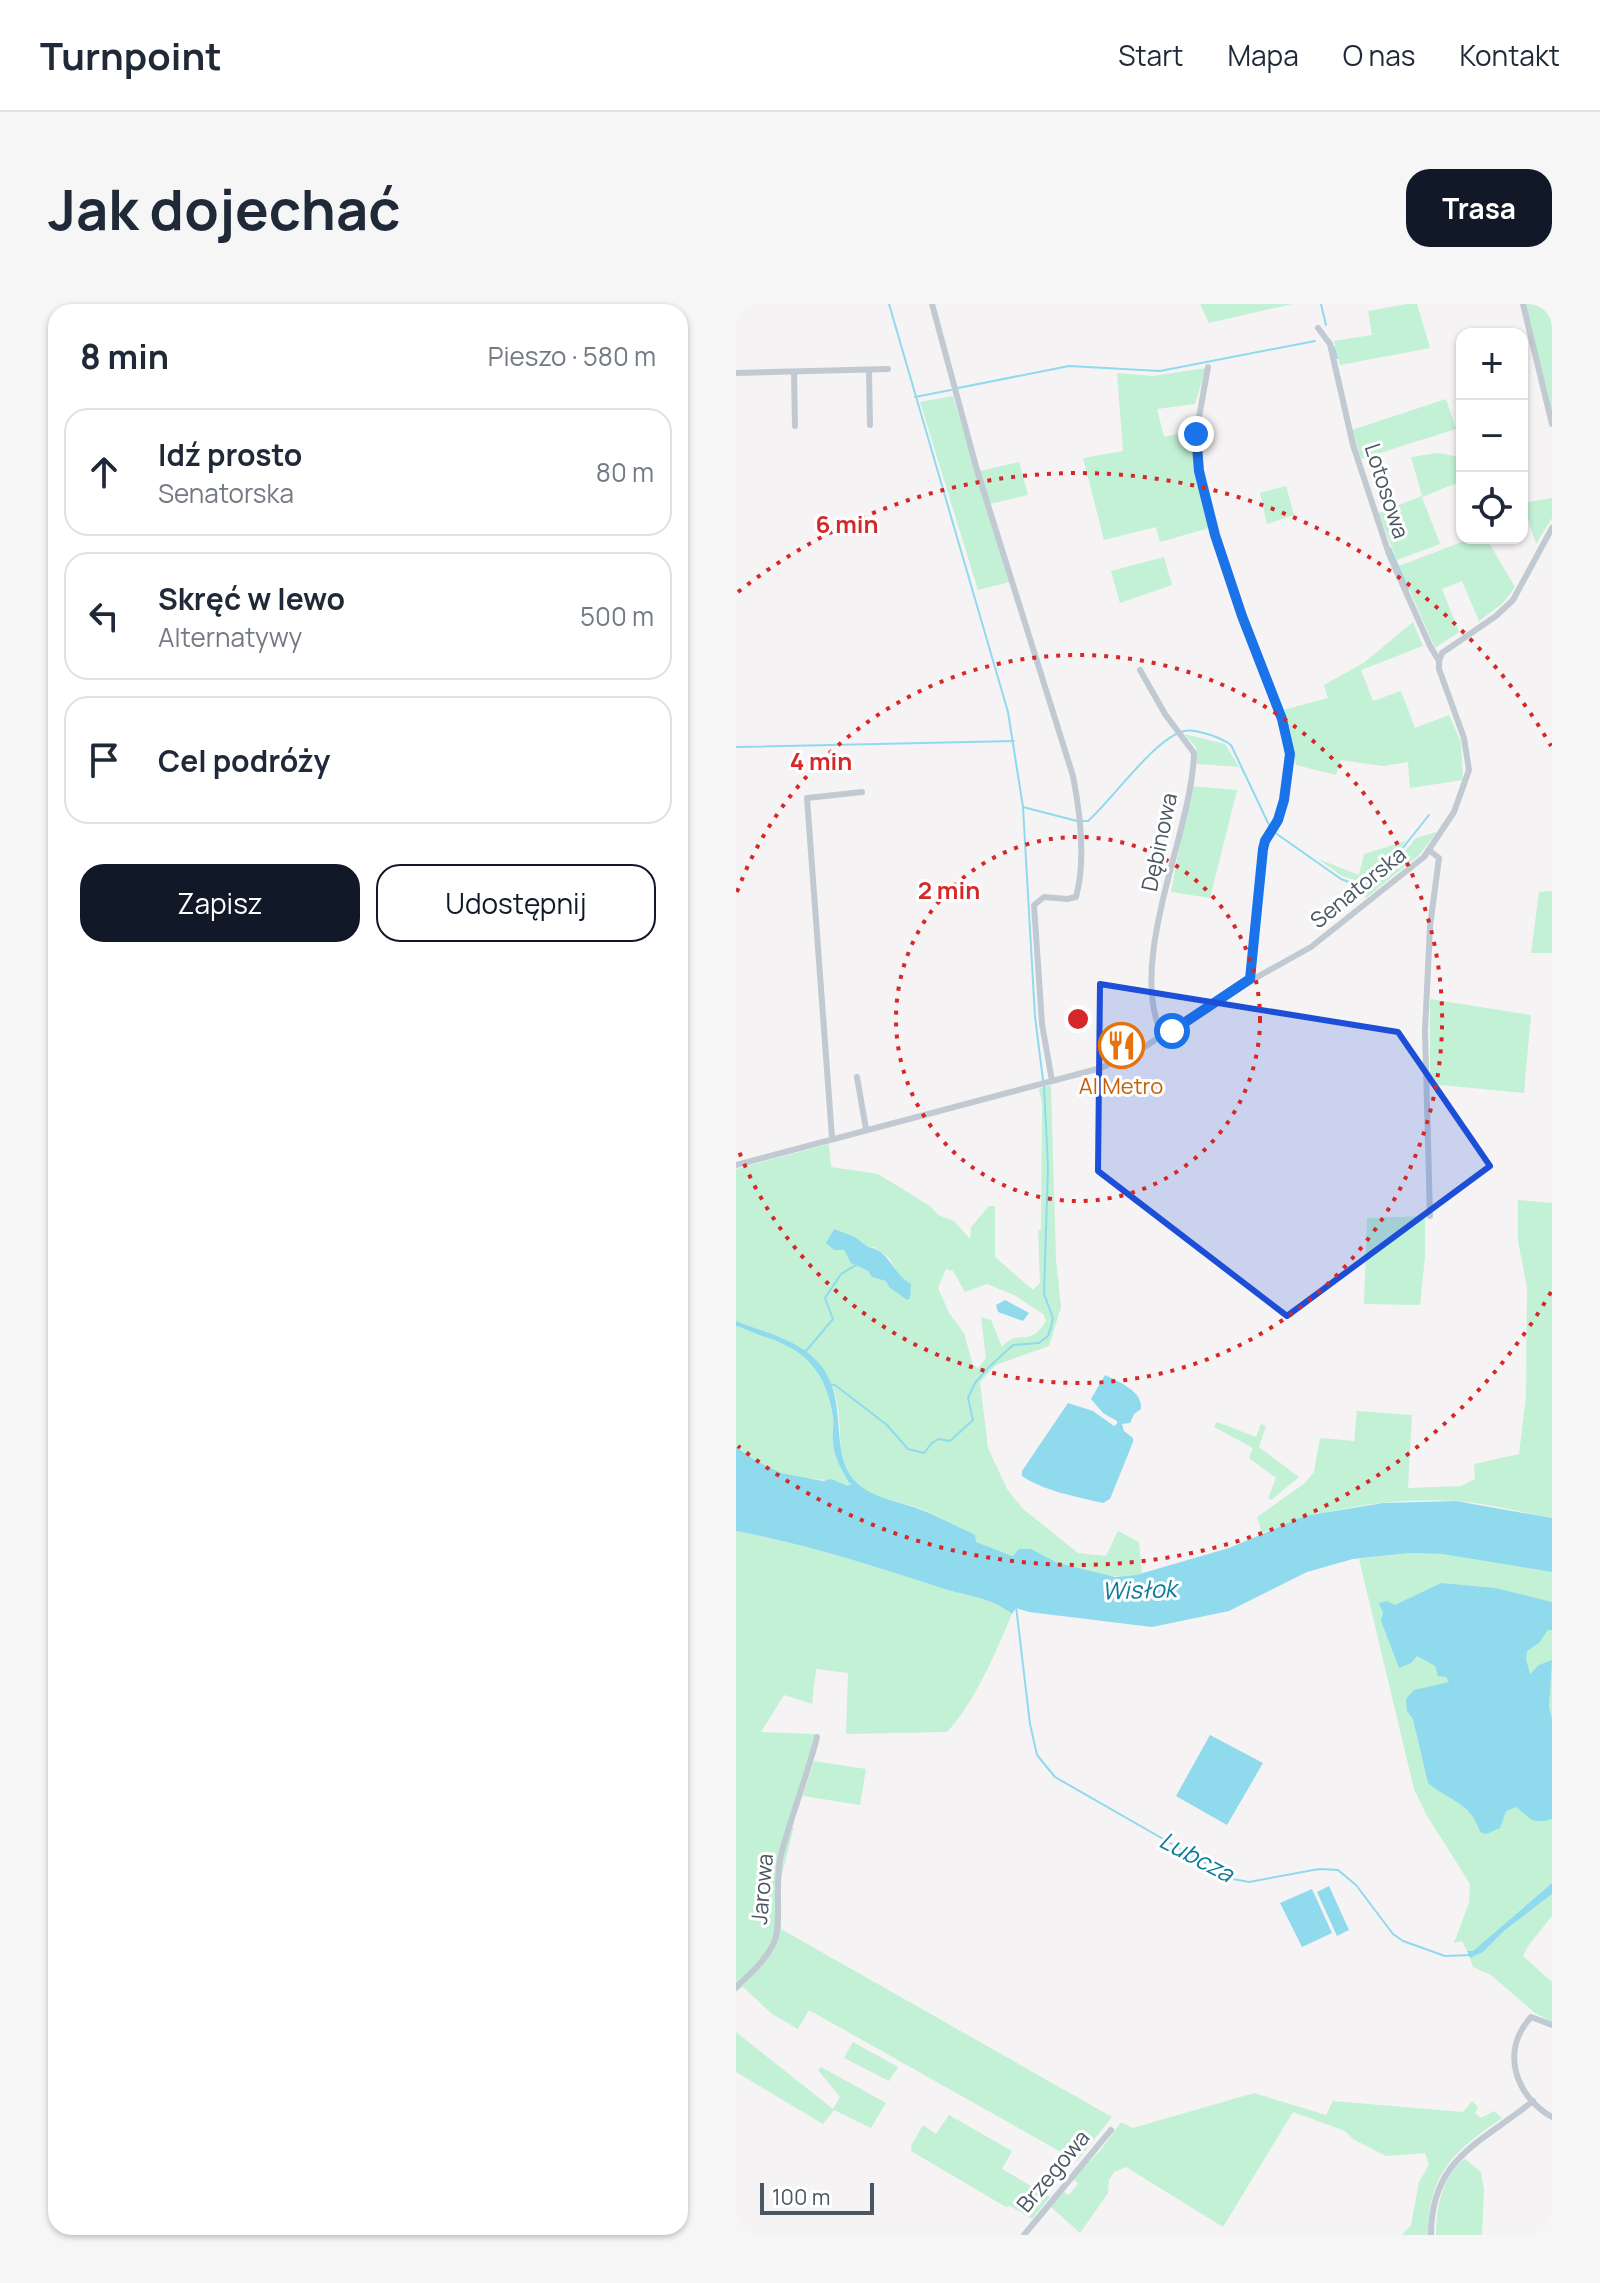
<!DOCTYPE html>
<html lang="pl">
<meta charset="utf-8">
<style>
:root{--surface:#fff;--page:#f6f6f7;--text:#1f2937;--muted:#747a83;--line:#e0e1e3;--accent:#111827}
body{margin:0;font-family:Manrope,sans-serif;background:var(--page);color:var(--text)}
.controls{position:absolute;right:24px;top:24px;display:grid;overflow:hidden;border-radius:16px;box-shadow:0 2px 6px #0004}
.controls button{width:72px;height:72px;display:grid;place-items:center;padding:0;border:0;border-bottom:2px solid var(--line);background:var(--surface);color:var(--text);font:40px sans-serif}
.scale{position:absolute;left:24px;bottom:20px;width:114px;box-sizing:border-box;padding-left:8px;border:4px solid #4a5661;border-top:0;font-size:22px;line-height:28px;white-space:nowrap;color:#4a5661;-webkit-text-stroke:6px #fff;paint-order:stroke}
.stop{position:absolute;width:24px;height:24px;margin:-18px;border:6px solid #1a73e8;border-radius:50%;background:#fff}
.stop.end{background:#1a73e8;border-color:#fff;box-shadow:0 2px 8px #0008}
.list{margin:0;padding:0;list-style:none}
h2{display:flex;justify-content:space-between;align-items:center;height:104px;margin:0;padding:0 32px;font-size:34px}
h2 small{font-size:26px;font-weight:400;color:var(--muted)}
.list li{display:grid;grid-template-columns:52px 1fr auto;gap:24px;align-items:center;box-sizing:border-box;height:128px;margin:0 16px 16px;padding:0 16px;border:2px solid var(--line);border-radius:24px}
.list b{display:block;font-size:30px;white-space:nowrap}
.list p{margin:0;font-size:26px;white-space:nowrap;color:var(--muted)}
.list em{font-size:26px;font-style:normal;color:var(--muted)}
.actions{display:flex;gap:16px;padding:24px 32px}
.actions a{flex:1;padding:18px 0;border:2px solid var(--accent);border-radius:24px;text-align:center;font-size:28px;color:var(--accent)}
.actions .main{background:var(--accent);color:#fff}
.icon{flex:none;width:44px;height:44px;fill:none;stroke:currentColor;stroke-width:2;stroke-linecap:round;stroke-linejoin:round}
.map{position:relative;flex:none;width:816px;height:1931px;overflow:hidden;border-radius:24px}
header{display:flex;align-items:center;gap:48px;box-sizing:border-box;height:112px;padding:0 40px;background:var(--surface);border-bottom:2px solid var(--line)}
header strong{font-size:38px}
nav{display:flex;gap:44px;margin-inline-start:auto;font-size:28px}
.intro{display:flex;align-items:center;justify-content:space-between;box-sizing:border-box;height:192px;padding:0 48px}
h1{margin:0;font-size:56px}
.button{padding:20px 36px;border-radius:24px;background:var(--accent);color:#fff;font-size:28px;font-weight:700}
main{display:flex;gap:48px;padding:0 48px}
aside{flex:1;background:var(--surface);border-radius:24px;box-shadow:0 2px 6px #0004}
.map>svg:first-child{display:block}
.green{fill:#c3f1d5;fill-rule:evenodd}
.water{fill:#90daee}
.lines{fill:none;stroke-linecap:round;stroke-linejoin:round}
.stream{stroke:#90daee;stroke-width:2}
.minor{stroke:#c1cad2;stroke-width:6}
.route{stroke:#1a73e8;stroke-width:10}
.marked{fill:#1d4ed8;fill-opacity:0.2;stroke:#1d4ed8;stroke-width:6;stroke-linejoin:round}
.ring{fill:none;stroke:#d62828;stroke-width:4;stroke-dasharray:4 8}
.labels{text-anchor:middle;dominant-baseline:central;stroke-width:6;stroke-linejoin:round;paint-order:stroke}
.street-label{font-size:22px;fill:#4a5661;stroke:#fff}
.food-label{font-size:22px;fill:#c56008;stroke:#fff}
.water-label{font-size:24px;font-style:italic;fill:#0c7c9b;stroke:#fff}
.centre{fill:#d62828;stroke:#fff;stroke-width:4}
.ring-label{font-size:24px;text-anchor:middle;font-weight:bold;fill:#d62828;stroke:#fff;stroke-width:6;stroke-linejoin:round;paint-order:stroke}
</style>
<header>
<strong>Turnpoint</strong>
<nav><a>Start</a><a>Mapa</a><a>O nas</a><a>Kontakt</a></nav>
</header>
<div class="intro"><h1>Jak dojechać</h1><a class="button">Trasa</a></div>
<main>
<aside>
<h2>8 min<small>Pieszo · 580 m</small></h2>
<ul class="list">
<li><svg class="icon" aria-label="ahead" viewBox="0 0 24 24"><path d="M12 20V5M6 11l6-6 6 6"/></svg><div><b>Idź prosto</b><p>Senatorska</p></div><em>80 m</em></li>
<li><svg class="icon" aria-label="left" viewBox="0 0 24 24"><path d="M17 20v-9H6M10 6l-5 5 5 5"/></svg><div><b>Skręć w lewo</b><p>Alternatywy</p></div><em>500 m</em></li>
<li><svg class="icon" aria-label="arrive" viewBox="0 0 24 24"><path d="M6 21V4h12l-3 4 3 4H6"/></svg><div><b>Cel podróży</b></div></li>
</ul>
<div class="actions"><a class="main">Zapisz</a><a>Udostępnij</a></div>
</aside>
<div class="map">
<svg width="816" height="1931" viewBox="0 0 816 1931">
<rect width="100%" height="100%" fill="#f5f3f3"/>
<g class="green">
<path d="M464,0H556L473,19Z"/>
<path d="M671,0H681L694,44L604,61L598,37L636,31L632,7Z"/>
<path d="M789,0H816V110Z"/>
<path d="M470,64L459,100L421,105L428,133L458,127L459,153L473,224L424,238L420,223L368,236L347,154L387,147L381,69L417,72Z"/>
<path d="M217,92L273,278L242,286L184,98Z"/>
<path d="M710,95L720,125L625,155L616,126Z"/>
<path d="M702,149L723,153L726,177L686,193L704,240L661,256L642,209L686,192L675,153Z"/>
<path d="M283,158L292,191L254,200L244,167Z"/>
<path d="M550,182L558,211L531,220L524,189Z"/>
<path d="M816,194V214L800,240L787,199Z"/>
<path d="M736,234H750L779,283L766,300L743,317L726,277L706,285L723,328L699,344L663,262Z"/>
<path d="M428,253L436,281L384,299L375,267Z"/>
<path d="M677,318L687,342L625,366L637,397L665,387L679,424L713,411L725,438L727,476L674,484L672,458L647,462L604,456L600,471L560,461L547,406L592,394L588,381L629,358Z"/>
<path d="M448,430L489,440L503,463L461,460L460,443Z"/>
<path d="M455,482L501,486L474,594L435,588Z"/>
<path d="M701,528L683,551L630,594L625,586L650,570L680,534Z"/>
<path d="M670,537L644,567L627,579L606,572L582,555L623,571L628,550Z"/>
<path d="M816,587V649H795L803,588Z"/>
<path d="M694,695L795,711L788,789L694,780Z"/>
<path d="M315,781L320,956L325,1003L313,1042L260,1061L244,1078L252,1144L271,1185L286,1204L342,1249L370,1252L382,1227L403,1238L406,1269C380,1277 343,1269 319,1257C306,1251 298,1245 283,1245L278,1252L239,1238L238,1231C220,1222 202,1212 183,1204C163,1197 136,1194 120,1179C107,1165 104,1145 104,1127C103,1050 59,1042 0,1017V865L93,840L95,863L142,870L194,902L202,911L218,917L234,935L235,923L253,902H259V953L297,986L304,979L302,926H305L306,799L303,785ZM138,943L154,955L163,972L169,977L171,995L153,983L150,977L116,959L108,946H98ZM210,965L217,967L229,988L251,980L278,991L307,1010L310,1017C291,1047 283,1022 266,1043L255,1016L245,1013L250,1054L242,1064L237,1061L228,1029L213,1009L202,984Z"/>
<path d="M782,896L816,899V1214C784,1208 751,1199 719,1197C651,1193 588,1205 526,1229L521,1213L569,1179L578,1168L584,1134L618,1137L621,1107L676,1111L672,1184L725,1182L739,1175L738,1160L783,1150L790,1093L791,983L782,937Z"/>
<path d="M689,912V953L684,1001L628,1000L631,914Z"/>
<path d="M0,1022C8,1024 15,1028 23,1031C68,1044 90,1066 97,1113C98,1121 97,1129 97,1138C97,1152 106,1165 112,1178L117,1180L112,1182C90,1173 67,1176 44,1169C27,1163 14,1153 0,1143Z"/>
<path d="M481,1118L520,1133L525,1120L530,1122L523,1143L563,1173L535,1196L532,1194L540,1174L513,1154L517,1144L478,1123Z"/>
<path d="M0,1227C69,1240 135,1261 202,1283C229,1292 253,1292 276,1310C260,1348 239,1398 211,1428L110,1430L112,1369L80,1365L76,1400L48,1391L25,1428L79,1430V1434L53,1524L58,1523L44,1578L45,1625L376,1813L341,1857L73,1706L62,1725L36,1710L7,1683L0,1688Z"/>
<path d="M674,1249L706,1250L816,1268V1579L737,1647H731L726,1637L718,1639L733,1599L734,1580L690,1510L678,1485L623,1255Z"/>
<path d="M78,1457L130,1465L124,1501L67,1492Z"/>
<path d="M816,1590V1612L792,1642L787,1652L816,1678V1717H814L799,1709L755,1671L737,1663L734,1654L747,1648L768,1627Z"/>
<path d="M0,1728L97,1805L104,1793L82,1766L85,1763L150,1799L135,1824L98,1806L87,1820L0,1768Z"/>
<path d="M117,1738L162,1763L153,1777L108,1754Z"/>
<path d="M518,1789L590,1811L597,1797L727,1808L736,1797L742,1803L739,1809L745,1814L758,1807L766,1814C717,1848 693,1868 692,1931H666L675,1921L683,1878L693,1861L689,1849L650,1852L617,1835L609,1827L557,1808L487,1923L390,1863L378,1868L373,1876L372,1889L344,1929L314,1902L327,1888L333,1891L342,1880L337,1874L364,1847L385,1818L397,1824Z"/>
<path d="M213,1811L276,1847L266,1865L314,1893L296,1915L274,1902L270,1903L175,1847L176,1840L187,1821L200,1830Z"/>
<path d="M729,1855L745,1868L748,1886L746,1931H700C700,1903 706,1872 729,1855Z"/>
</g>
<g class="water">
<path d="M98,925L119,933L132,943C154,946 157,971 175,980L174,994L171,996L153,983L150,977L136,973L132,967L115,959L108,946H98L90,939Z"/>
<path d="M269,996L293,1009L287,1017L262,1008L260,1001Z"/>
<path d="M0,1017C22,1026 48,1032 68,1046C122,1083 87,1146 121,1179C136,1194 163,1197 183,1205C202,1212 220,1222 239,1231L240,1238L277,1252L283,1245H295L322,1259L379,1273L400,1271L493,1244L569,1212L647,1199L720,1197L816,1214V1268L706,1250L674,1249L617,1255L571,1268L493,1307L416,1323L293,1308L280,1304L276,1310C253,1292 228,1292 202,1283C135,1261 69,1240 0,1227V1143L20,1157L45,1169L87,1177L95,1175L112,1182L116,1179H113C106,1166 97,1152 97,1138C96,1130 98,1121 97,1113C90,1066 68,1044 23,1031C15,1028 8,1024 0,1022Z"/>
<path d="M369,1071C383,1078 407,1087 405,1105L398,1110L394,1119L386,1120L388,1127L397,1134V1138L374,1195L367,1199C341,1193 308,1187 286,1172V1167L332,1099L357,1107L378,1122L381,1120V1117L367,1109L355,1095Z"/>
<path d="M705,1279L759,1284L816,1298V1326H812L803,1339L791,1347L790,1355L794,1370L803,1361L816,1356L813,1403L816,1415V1515C796,1521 794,1514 780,1503L770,1507L764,1524L750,1530L744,1528C735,1498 713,1497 692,1479L677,1415L671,1407L670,1395L678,1386L713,1378L710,1373L702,1372L699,1362L681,1352L675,1359L663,1364L645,1317L647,1309L643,1299L651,1297L659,1301Z"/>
<path d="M474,1431L527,1459L491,1521L440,1492Z"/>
<path d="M816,1579V1590L768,1627L747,1648L734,1654L731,1647H737Z"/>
<path d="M593,1582L613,1626L601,1632L581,1588Z"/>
<path d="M576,1585L596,1629L566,1643L544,1599Z"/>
</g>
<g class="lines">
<g class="stream">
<path d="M153,0L272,408L287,503L299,713L307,776"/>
<path d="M585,0L590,21"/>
<path d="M598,43L601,54"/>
<path d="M222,84L333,62L424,67L579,37"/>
<path d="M179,93L215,86"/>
<path d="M654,244L672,285"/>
<path d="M0,443L278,437"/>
<path d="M287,503L341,517H352C376,496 419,434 448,427C459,424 486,434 495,441L534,523"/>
<path d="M538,528L605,575L623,582L629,581L650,565L693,511"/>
<path d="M70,1047L97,1015L89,994L105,970L120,961"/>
<path d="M93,1081H99L151,1121L172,1145L188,1149L196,1139L203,1135L214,1137L237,1116L232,1094L239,1079L251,1065L277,1041L303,1039L312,1032L315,1023L317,1014L308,990L312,863L308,782"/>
<path d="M280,1302L294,1420L301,1451L319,1473L497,1575L513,1578L583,1565L602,1566L620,1581L657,1630L667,1637L709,1652L734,1651"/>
</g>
<g class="minor">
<path d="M196,0L241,166L337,472C344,508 350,557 340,593L331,595L308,593L298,601L306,720L316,777"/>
<path d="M787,0L816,120"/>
<path d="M582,24L594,40L617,141L653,250L694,342L703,357"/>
<path d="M472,63L460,130L463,167L479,231L496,284L537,388L551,431L554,450L548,496L542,516L529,537L514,675"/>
<path d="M133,66L134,121"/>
<path d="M58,68L59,122"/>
<path d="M0,69L152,65"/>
<path d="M404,366L429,410L458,449C456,530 389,658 427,733"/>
<path d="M693,546L703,554L694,622L689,727L694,912"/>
<path d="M121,773L130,825"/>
<path d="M96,834L71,494L126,488"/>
<path d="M0,861L365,764L407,744L478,697L575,643L688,553L718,508L733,466L728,434L703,365V357L706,349L760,312L777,296L816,224"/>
<path d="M0,1683C14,1671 32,1654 39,1636C46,1614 38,1578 45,1551C55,1512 71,1473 81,1433"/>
<path d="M816,1721L795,1713C764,1747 779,1792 816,1813"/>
<path d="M288,1931L375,1826"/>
<path d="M695,1931C695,1853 746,1839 797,1797"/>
</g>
</g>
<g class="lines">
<path class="route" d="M436,727L514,675L527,545L529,537L542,516L548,496L554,450L546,415L506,312L479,231L463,167L460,130"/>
</g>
<path class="marked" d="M364,680L662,728L754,862L551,1012L362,867Z"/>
<g class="ring">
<circle cx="342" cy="715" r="182"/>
<path d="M1 588A364 364 0 1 1 1 842"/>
<path d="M815 988A546 546 0 0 1 2 1142M2 288A546 546 0 0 1 815 442"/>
</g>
<defs>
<symbol id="restaurant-ring" viewBox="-11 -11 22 22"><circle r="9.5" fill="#fff" stroke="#e8710a" stroke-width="1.5"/><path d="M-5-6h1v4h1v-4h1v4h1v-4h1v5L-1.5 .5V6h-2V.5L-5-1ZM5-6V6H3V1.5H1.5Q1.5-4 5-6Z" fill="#e8710a"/></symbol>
</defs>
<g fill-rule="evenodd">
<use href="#restaurant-ring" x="360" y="716" width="51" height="51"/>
</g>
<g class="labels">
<g class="street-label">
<text transform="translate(651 187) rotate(72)">Lotosowa</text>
<text transform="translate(423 538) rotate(-78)">Dębinowa</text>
<text transform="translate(622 583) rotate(-39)">Senatorska</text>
<text transform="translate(26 1585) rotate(-85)">Jarowa</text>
<text transform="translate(317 1867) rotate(-50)">Brzegowa</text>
</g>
<g class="food-label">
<text x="385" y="782">Al Metro</text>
</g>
<g class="water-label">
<text transform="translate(403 1285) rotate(-2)">Wisłok</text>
<text transform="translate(461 1552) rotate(28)">Lubcza</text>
</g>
</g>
<circle cx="342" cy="715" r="12" class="centre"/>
<g class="ring-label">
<text x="111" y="229">6 min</text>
<text x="85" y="466">4 min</text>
<text x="213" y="595">2 min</text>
</g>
</svg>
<div class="controls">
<button>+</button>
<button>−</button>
<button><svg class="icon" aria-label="locate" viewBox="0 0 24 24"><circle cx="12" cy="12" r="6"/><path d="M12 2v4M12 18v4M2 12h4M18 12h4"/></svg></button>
</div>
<div class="scale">100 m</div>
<div class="stop" style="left:436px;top:727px"></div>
<div class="stop end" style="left:460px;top:130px"></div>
</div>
</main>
